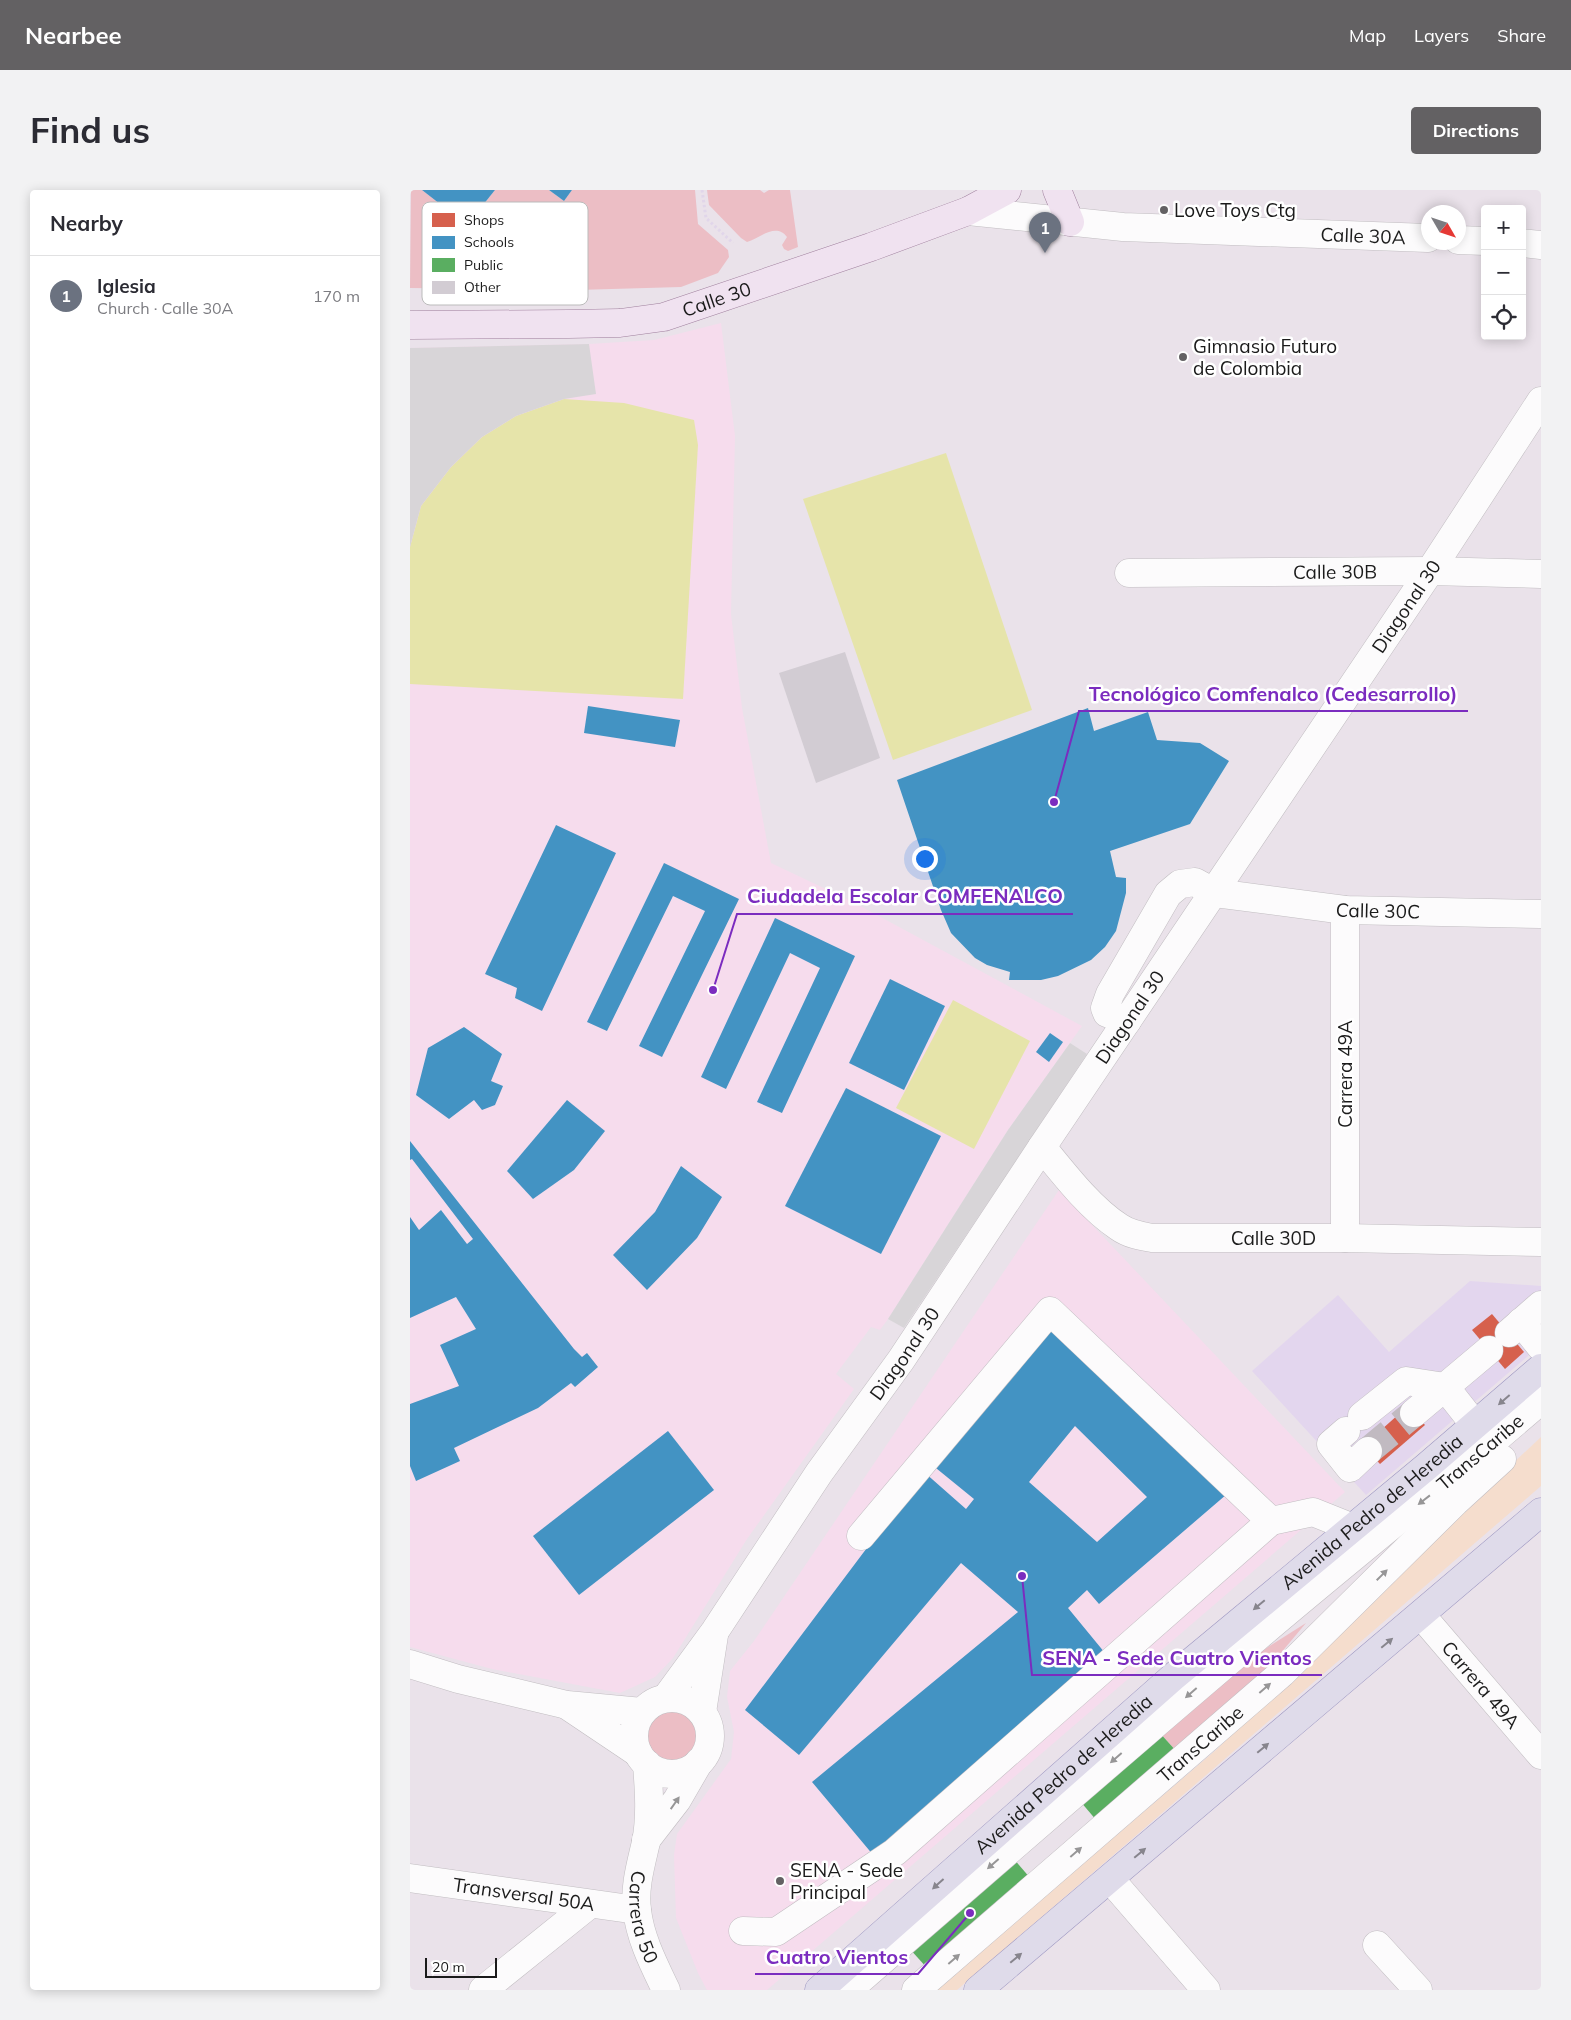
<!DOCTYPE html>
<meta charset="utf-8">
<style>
:root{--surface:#fff;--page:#f2f2f3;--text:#2b2b33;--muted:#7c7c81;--line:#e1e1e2;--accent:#636163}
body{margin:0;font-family:Mulish,sans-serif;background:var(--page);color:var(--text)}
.controls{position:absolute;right:15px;top:15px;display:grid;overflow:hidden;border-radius:5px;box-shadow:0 2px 12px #0003}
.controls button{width:45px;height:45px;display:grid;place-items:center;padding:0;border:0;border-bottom:1px solid var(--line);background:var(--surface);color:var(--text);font:25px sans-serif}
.compass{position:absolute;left:1011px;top:15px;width:45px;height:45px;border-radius:50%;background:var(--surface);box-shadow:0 2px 12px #0003;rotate:129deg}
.scale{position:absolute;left:15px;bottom:12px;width:72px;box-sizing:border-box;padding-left:5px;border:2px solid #1b1b1b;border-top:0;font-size:14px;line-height:18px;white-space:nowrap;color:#1b1b1b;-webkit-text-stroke:4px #fff;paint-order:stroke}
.you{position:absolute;left:514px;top:668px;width:18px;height:18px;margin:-12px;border:4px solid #fff;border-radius:50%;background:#1a73e8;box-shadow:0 0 0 8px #1a73e833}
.badge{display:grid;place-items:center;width:32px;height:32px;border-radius:50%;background:var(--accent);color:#fff;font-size:16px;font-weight:700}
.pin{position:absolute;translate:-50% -41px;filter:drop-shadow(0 1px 2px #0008)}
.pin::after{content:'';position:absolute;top:26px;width:18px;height:15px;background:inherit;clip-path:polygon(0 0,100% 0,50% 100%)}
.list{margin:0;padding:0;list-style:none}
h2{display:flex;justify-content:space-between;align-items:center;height:65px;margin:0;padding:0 20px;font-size:21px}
h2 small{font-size:16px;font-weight:400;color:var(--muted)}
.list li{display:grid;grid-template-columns:32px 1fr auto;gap:15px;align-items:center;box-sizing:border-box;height:80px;padding:0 20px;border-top:1px solid var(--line)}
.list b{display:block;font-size:19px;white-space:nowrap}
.list p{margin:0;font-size:16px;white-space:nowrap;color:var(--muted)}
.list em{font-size:16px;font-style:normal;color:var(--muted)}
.icon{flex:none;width:28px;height:28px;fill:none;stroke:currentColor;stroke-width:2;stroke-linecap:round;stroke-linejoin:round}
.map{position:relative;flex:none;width:1131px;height:1800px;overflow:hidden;border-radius:5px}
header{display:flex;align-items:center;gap:30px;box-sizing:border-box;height:70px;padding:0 25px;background:var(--accent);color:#fff}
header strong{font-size:24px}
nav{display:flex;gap:28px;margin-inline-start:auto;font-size:18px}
.intro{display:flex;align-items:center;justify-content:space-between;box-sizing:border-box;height:120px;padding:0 30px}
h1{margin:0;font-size:35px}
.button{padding:12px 22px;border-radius:5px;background:var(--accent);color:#fff;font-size:18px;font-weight:700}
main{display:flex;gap:30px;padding:0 30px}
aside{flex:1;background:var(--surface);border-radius:5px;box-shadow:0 2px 12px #0003}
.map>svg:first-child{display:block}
.commercial{fill:#e3d6ee}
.education{fill:#f6dced}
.grass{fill:#ecbec5}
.park{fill:#f5ddcd}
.pitch{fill:#e6e4aa}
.parking{fill:#d8d5d8}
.shops{fill:#d6604d}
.schools{fill:#4393c3;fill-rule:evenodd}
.public{fill:#5aae61}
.building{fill:#d2ccd3}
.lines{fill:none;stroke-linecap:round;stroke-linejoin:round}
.minor-tunnel{stroke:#c1bac1;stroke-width:28;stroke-dasharray:28 14;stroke-linecap:butt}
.minor-casing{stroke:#c1bdc1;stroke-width:29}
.major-casing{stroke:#a0809e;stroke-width:29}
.highway-casing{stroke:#9c96c1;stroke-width:29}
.path{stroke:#e1d6ea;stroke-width:3;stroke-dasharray:2.5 2.5;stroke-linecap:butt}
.minor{stroke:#fcfbfc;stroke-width:28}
.major{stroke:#f0e2f0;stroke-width:28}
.highway{stroke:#dfdbea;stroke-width:28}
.oneway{fill:#87858d}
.oneway2{fill:#979697}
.poi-dot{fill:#636163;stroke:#fff;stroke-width:2}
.labels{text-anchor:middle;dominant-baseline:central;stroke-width:5;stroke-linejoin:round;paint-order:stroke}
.poi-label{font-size:19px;fill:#1b1b1b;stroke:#fff;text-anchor:start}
.street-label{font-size:19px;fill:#1b1b1b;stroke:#fff}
.key{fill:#fff;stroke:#bbb;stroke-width:1}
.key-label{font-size:14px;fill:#1b1b1b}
.leader{fill:none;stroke:#7b2cbf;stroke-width:2}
.callout-dot{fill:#7b2cbf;stroke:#fff;stroke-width:2}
.callout-label{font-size:20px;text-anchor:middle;font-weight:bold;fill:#7b2cbf;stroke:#fff;stroke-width:5;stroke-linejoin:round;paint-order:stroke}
</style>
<header>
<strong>Nearbee</strong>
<nav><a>Map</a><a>Layers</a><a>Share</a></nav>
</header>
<div class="intro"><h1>Find us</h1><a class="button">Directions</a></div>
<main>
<aside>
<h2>Nearby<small></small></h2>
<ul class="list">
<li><span class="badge" style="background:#6b7280">1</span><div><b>Iglesia</b><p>Church · Calle 30A</p></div><em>170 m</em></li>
</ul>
</aside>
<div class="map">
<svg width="1131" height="1800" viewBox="0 0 1131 1800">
<rect width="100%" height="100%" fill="#eae2ea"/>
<path class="commercial" d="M1060,1091L1131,1096V1155L956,1305L842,1181L928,1105L979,1162Z"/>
<g class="education">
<path d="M311,133L325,246L321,424L332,518L361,673L441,711L672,836L598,940L478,1129L470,1140L461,1137L426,1184L444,1199L337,1349L263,1468L245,1487L210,1503L82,1479L0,1457V158L179,154L244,150Z"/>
<path d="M649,1000L935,1302L357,1800H297L288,1783L266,1728L264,1665L267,1644L321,1569L324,1542L317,1507L320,1481L344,1451Z"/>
</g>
<g class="grass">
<path d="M1,0H12L57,35L85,0H139L154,11L162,0H285L288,34L318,60L319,67L308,83L271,97L167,100L0,98Z"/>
<path d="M297,0H350L354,3L359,0H380L388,57L378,61L374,59L372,55L377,47C366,32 350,48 337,52L331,48L299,15Z"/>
<path d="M896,1433L850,1488L767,1562L749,1542L836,1471Z"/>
<circle cx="264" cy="1545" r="27"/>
</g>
<path class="park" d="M1131,1247V1296L547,1800H525L806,1560L1023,1348Z"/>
<g class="pitch">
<path d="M154,209L214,213L284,230L288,255L273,509L0,494V357L11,316L41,277L72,247L106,226Z"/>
<path d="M536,263L622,520L483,570L393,309Z"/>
<path d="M543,810L620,851L564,959L486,918Z"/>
</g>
<g class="parking">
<path d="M179,154L186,204L154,209L106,226L72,247L41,277L11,316L0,357V158Z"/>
<path d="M660,853L677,864L494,1138L478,1129L598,940Z"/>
</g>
<g class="shops">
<path d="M1082,1124L1114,1162L1095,1179L1062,1140Z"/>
<path d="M998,1216L1015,1235L970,1274L953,1256Z"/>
</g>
<g class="schools">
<path d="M12,0H85L57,35Z"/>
<path d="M139,0H162L154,11Z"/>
<path d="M178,516L270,530L265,557L174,543Z"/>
<path d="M678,518L684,541L738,522L747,550L790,553L819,571L780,634L700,661L706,687L716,688V703L706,741L695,757L681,770L648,786L631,790H599L600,782L577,775L565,768L541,743L531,720L487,590Z"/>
<path d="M146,635L206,663L132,821L105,808L107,798L75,784Z"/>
<path d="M254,673L329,709L252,867L229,856L295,721L263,706L197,841L177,832Z"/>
<path d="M365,728L445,766L372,923L347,912L410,778L380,763L316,899L291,887Z"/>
<path d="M480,789L535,816L494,900L439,873Z"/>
<path d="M54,837L92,864L81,891L93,896L85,915L72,920L64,910L39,929L6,905L18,858Z"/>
<path d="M640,843L653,852L639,872L626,862Z"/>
<path d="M436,898L531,946L471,1064L375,1016Z"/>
<path d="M157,910L195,941L164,980L123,1009L97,981Z"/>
<path d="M0,951L164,1159L172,1167L177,1163L188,1177L165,1197L161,1193L128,1218L44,1258L50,1271L6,1291L0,1276V1214L49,1196L30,1155L66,1139L46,1107L0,1128V1027L9,1040L31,1020L57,1054L63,1049L2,969L0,970Z"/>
<path d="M271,976L312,1007L287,1048L237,1100L203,1065L245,1022Z"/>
<path d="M635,1133L817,1304L689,1414L677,1400L658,1418L695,1463L464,1666L402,1592L608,1422L551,1373L389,1565L335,1520L514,1282L556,1319L564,1309L521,1274ZM665,1236L737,1307L687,1352L619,1292Z"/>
<path d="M258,1241L304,1300L169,1405L123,1346Z"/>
</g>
<g class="public">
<path d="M749,1542L767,1562L687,1631L670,1611Z"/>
<path d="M603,1668L621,1689L517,1778L499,1758Z"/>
</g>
<path class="building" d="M435,462L470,568L406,593L369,483Z"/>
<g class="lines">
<path class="minor-tunnel" d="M958,1261L1004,1223"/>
<defs>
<g id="minor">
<path id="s1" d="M558,21L713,37L1018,48"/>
<path d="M1048,50L1075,51"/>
<path d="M1112,53L1131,55"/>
<path id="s2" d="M719,383L1020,381L1131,384"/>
<path d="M935,720V1048"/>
<path id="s3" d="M717,831L697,823L695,818L700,804L758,704L770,694L785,692L805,703L935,720L1131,724"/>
<path id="s4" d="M632,957C654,984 680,1018 709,1037C719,1044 730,1046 742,1048H935L1131,1052"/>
<path d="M1111,1132L1131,1157"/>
<path d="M1099,1143L1131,1115"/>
<path d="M1004,1223L1079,1160"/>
<path d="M952,1226L996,1191L1035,1197L1065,1235"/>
<path d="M936,1241L921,1254L940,1278L958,1261"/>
<path d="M451,1346L640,1121L861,1331"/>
<path id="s5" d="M1011,1425L1131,1565"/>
<path d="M0,1474L48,1489L157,1515L232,1522"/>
<path id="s6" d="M256,1508L305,1441L409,1283L491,1170L632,957L1020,381L1131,211"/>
<circle cx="262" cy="1546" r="38"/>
<path d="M158,1516L228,1563"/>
<path d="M292,1522L304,1445"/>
<path id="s7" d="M237,1574C239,1600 241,1627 236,1652C231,1674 224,1697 227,1720C230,1748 244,1775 256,1800"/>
<path d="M236,1650L267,1610L289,1572"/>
<path id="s8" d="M0,1688L227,1720"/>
<path d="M700,1689L796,1800"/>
<path d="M333,1741L366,1742L485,1662L861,1331L903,1322L943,1338"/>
<path d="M967,1755L1008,1800"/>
<path d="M73,1800L180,1714"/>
<path id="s9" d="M438,1800C574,1682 709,1564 846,1448C941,1367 1038,1291 1131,1210"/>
<path id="s10" d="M506,1800L872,1483L1045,1312L1092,1269"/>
</g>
<g id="major">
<path d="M647,0L660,32"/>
<path id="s11" d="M0,135L159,134L210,133L254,127L461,57L558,21L597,0"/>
</g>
<g id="highway">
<path id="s12" d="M409,1800L763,1487L1016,1277L1131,1178"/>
<path d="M568,1800L1131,1322"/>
</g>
</defs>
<use href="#minor" class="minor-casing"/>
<use href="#major" class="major-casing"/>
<use href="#highway" class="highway-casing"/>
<path class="path" d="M292,0L296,28L323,53"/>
<use href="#minor" class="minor"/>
<use href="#major" class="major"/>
<use href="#highway" class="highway"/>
</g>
<defs><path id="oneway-solid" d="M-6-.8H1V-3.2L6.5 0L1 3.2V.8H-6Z" transform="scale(1.25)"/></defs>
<g class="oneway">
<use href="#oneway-solid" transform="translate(1094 1210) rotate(139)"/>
<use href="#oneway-solid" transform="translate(849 1415) rotate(140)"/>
<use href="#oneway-solid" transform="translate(977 1453) rotate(-40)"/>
<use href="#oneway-solid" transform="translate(853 1558) rotate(-40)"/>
<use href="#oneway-solid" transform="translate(730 1663) rotate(-40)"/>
<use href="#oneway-solid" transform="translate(528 1694) rotate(138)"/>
<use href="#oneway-solid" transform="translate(606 1768) rotate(-40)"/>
</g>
<g class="oneway2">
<use href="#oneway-solid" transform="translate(1014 1310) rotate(142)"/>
<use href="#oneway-solid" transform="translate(972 1385) rotate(-45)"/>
<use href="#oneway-solid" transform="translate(855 1498) rotate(-41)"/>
<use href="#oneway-solid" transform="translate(781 1503) rotate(139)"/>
<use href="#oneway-solid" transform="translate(706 1568) rotate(139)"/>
<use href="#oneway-solid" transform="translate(265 1613) rotate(-55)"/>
<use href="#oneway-solid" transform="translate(666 1662) rotate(-41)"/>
<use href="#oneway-solid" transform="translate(583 1674) rotate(139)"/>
<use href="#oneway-solid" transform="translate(544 1769) rotate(-41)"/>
</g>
<g class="poi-dot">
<circle cx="754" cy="20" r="5"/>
<circle cx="773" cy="167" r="5"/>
<circle cx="370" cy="1691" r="5"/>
</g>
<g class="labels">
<g class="poi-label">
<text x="764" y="20">Love Toys Ctg</text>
<text x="783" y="156">Gimnasio Futuro<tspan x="783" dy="22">de Colombia</tspan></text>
<text x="380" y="1680">SENA - Sede<tspan x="380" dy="22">Principal</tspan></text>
</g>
<g class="street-label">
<text stroke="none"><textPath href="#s1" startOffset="396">Calle 30A</textPath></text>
<text stroke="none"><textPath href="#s11" startOffset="310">Calle 30</textPath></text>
<text stroke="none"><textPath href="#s2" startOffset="206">Calle 30B</textPath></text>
<text stroke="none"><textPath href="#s6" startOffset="1319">Diagonal 30</textPath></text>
<text stroke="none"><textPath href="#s3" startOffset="375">Calle 30C</textPath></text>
<text stroke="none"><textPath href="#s6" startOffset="824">Diagonal 30</textPath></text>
<text transform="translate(935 884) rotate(-90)">Carrera 49A</text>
<text stroke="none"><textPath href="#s4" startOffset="268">Calle 30D</textPath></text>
<text stroke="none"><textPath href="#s6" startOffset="419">Diagonal 30</textPath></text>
<text stroke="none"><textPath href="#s9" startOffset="830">TransCaribe</textPath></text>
<text stroke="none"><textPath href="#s12" startOffset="731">Avenida Pedro de Heredia</textPath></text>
<text stroke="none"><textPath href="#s5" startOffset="92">Carrera 49A</textPath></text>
<text stroke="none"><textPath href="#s10" startOffset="376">TransCaribe</textPath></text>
<text stroke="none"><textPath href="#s12" startOffset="326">Avenida Pedro de Heredia</textPath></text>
<text stroke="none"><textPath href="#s8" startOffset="115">Transversal 50A</textPath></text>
<text stroke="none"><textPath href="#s7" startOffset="155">Carrera 50</textPath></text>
</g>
</g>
<rect x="12" y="12" width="166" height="103" rx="8" class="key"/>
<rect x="22" y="23" width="23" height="14" fill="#d6604d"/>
<rect x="22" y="46" width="23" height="13" fill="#4393c3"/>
<rect x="22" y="68" width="23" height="14" fill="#5aae61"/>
<rect x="22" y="91" width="23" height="13" fill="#d2ccd3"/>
<g class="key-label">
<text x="54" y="35">Shops</text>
<text x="54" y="57">Schools</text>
<text x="54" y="80">Public</text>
<text x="54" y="102">Other</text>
</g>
<path class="leader" d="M644 612L669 521H1058M303 800L327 724H663M612 1386L622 1485H912M560 1723L508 1784H345"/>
<g class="callout-dot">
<circle cx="644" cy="612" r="5"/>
<circle cx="303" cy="800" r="5"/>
<circle cx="612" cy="1386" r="5"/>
<circle cx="560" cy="1723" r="5"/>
</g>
<g class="callout-label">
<text x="863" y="511">Tecnológico Comfenalco (Cedesarrollo)</text>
<text x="495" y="713">Ciudadela Escolar COMFENALCO</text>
<text x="767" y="1475">SENA - Sede Cuatro Vientos</text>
<text x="427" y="1774">Cuatro Vientos</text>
</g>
</svg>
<div class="controls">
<button>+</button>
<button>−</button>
<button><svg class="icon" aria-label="locate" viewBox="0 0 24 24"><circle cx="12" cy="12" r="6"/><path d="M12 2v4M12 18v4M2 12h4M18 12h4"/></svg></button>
</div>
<svg class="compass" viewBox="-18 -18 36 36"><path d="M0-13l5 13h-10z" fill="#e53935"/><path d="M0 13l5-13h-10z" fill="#7c7c81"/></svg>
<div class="scale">20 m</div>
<div class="you"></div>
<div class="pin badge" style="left:635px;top:63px;background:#6b7280">1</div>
</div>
</main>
